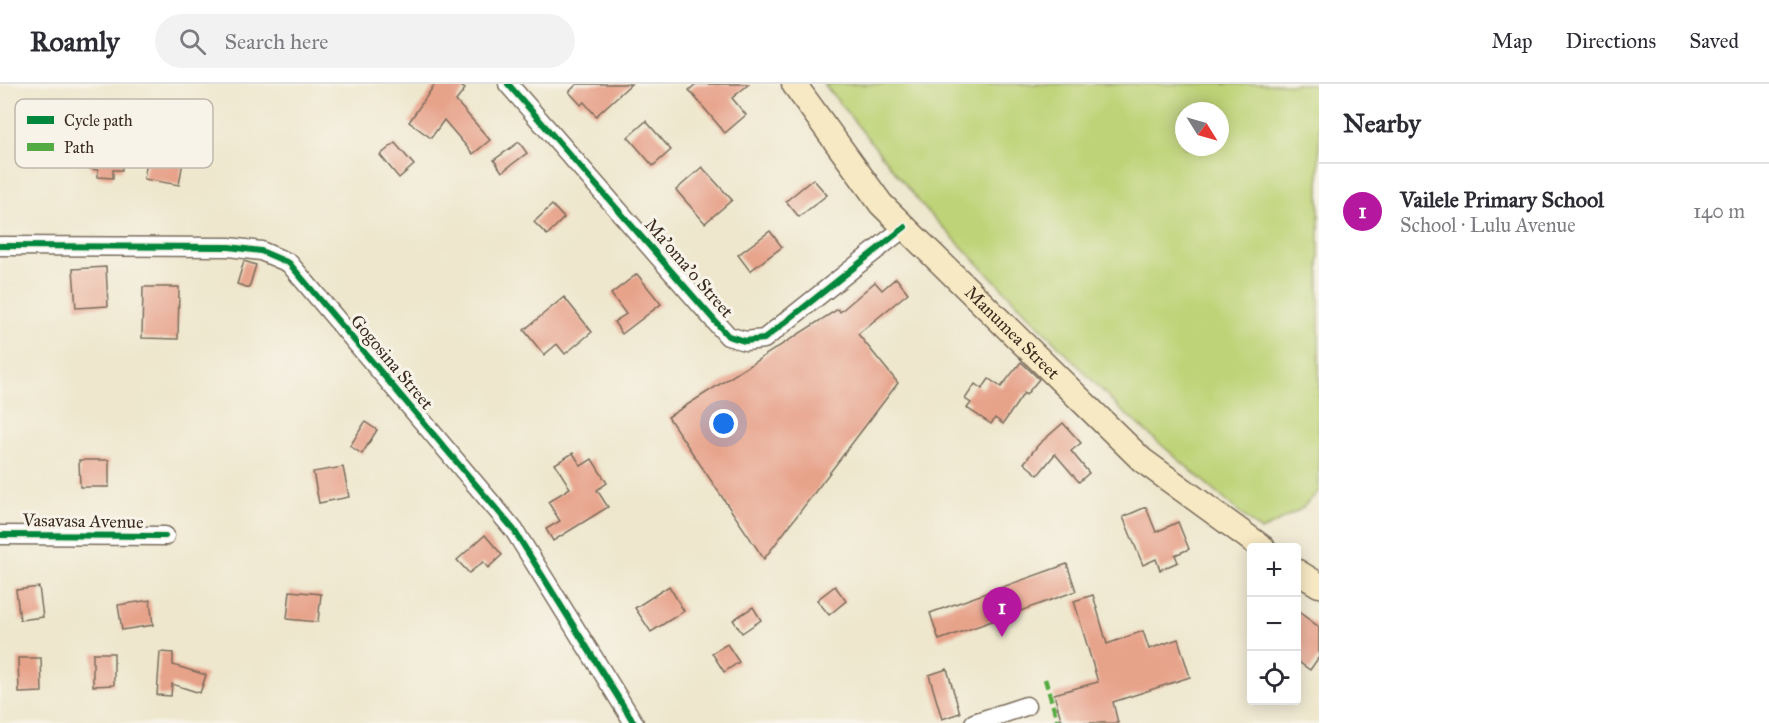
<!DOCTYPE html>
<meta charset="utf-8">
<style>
:root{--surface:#fff;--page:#f2f2f3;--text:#2b2b33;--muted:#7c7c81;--line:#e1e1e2;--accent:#b5179e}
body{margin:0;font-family:"IM FELL Great Primer",serif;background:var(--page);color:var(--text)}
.controls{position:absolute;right:18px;bottom:18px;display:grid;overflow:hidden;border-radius:6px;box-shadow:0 3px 15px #0003}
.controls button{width:54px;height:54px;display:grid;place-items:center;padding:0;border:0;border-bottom:2px solid var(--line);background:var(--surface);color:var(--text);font:30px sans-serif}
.compass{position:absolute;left:1175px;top:18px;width:54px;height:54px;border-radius:50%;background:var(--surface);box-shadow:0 3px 15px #0003;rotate:127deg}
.you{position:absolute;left:724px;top:340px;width:21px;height:21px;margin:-15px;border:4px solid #fff;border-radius:50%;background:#1a73e8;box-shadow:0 0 0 9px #1a73e833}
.badge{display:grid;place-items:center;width:39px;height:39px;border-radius:50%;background:var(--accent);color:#fff;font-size:20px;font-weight:700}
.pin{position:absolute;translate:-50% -50px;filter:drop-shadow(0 2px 3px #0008)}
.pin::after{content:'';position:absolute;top:32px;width:21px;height:18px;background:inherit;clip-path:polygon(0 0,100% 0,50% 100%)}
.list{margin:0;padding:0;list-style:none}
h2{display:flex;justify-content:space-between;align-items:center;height:78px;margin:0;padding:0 24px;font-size:26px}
h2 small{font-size:20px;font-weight:400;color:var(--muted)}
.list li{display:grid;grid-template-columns:39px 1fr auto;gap:18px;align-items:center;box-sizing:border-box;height:96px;padding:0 24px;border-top:2px solid var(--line)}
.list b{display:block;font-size:22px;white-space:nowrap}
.list p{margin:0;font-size:20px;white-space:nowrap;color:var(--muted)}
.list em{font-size:20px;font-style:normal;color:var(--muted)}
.icon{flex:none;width:33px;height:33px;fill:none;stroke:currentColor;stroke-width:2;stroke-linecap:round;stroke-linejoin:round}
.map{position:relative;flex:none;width:1319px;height:639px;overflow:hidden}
header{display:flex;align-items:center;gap:36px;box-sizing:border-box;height:84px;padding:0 30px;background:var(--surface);border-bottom:2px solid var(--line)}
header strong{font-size:28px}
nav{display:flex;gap:33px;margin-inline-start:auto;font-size:21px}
.search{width:420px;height:54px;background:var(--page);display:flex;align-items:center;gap:15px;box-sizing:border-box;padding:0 21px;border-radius:33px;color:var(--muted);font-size:22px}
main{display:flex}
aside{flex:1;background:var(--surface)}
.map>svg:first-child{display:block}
.green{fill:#bed377;stroke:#7c7e4a;stroke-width:1.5;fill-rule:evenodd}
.building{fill:#e7a28a}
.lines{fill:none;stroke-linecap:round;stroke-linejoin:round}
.street-casing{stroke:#7a6c5b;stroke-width:21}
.secondary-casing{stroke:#7a6c5b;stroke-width:27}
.street{stroke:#fff;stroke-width:18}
.secondary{stroke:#f7e9c3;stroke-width:24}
.quiet{stroke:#55ab43;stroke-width:4.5;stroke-dasharray:9 4.5;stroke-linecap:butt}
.cycleway-casing{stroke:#f7f3e8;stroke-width:10}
.cycleway{stroke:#00873e;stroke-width:6}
.labels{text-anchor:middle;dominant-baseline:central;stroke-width:6;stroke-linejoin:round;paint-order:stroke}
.street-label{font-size:18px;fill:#3b2a1e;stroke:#f7f3e8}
.key{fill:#f7f3e8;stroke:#bfb7ab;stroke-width:1.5}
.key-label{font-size:16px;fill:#3b2a1e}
</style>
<header>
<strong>Roamly</strong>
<div class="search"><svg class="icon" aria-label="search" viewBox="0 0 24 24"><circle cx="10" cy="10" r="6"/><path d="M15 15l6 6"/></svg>Search here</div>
<nav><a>Map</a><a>Directions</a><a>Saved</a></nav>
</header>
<main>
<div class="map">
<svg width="1319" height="639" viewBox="0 0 1319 639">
<rect width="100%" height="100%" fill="#f7f3e8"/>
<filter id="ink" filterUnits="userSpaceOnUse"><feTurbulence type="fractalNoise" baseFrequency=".0167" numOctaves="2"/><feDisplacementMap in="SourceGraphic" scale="12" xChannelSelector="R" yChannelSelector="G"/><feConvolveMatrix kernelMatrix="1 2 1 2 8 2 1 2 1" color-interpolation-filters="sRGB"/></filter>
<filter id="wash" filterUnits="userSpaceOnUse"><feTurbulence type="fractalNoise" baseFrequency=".008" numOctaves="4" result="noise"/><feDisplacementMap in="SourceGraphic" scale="24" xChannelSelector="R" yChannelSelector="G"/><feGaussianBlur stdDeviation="1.35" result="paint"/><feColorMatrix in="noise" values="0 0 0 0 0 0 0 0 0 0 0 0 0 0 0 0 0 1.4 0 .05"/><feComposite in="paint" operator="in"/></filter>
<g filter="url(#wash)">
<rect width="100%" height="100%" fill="#eee7cd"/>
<path class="green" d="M824,0H1319V407L1301,425L1261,447L1120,325L925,125ZM1184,27H1220V63H1184Z"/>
<g id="blocks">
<g class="building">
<path d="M435,0H458L465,5L456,17L490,56L473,70L444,36L431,54L409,38Z"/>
<path d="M577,0H631L596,32L584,18L581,21L569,8Z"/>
<path d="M696,0H749L732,14L746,31L725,49L689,6Z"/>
<path d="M646,37L671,66L653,82L628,53Z"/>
<path d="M92,46L123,47L122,86H113V94L98,93V86L90,85Z"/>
<path d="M151,53L186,59L179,101L144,95Z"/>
<path d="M519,58L527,69L502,88L494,76Z"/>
<path d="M395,59L414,81L399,94L380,71Z"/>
<path d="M702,83L732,116L705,139L676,106Z"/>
<path d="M813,95L827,111L799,133L786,117Z"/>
<path d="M552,121L564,134L547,151L534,138Z"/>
<path d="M770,147L782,163L750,187L738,171Z"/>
<path d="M244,177L256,181L249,204L237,200Z"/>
<path d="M106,183L108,222L76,224L73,185Z"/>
<path d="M637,190L661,220L622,250L614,238L626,230L611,210Z"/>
<path d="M896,194L908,209L858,250L898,299L764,475L668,333L838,225L840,228L875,198L882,206Z"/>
<path d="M143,203H179L178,255L142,254Z"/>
<path d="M564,213L592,248L565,270L557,260L544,271L524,246Z"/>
<path d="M1021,278L1039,295L1026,311L1024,309L1003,340L995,334L991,340L967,324L971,319L965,315L975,300L982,305L989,295L1001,303Z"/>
<path d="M365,338L377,346L362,370L350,362Z"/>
<path d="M1063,339L1081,359L1071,367L1089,389L1079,398L1055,370L1038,391L1024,379L1038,361Z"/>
<path d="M573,369L581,382L592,375L607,399L597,406L608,423L553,457L546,445L560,437L548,418L570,404L555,380Z"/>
<path d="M79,376H109V403H80Z"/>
<path d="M343,383L349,413L319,419L313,388Z"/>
<path d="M1146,423L1156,448L1178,438L1189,465L1175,471L1178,478L1160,486L1156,475L1143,481L1123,433Z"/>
<path d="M485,451L502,471L488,484L483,478L469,489L457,476Z"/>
<path d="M1067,480L1076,507L939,556L930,529Z"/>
<path d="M669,502L684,527L651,548L635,524Z"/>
<path d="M835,502L846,517L829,531L817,516Z"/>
<path d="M39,503L43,533L20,536L16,506Z"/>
<path d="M290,507L321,510L318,538L287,535Z"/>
<path d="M1093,511L1107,560L1143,547L1149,565L1178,555L1190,593L1113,618L1118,639H1062L1054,610L1098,598L1074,517Z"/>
<path d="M150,516L153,541L122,546L118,521Z"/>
<path d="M753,523L761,536L742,549L733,536Z"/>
<path d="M1296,526L1319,543V573L1310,586L1296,576Z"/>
<path d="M727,560L739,578L724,588L712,569Z"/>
<path d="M160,568L173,569V581L206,591L200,609L172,600L171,612L157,611Z"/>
<path d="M93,569H114V601L93,602Z"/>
<path d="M18,574H41L42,608L19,609Z"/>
<path d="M947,585L960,629L942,635L929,591Z"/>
</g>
</g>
</g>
<g filter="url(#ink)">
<use href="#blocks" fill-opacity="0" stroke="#7a6c5b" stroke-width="1.5"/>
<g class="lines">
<defs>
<g id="street">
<path d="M508,0L728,252L745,257L764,255L905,143"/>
<path d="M0,162L229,163L261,167L289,179L514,446L634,639"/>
<path d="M0,451L165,452"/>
<path d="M974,639L1026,622"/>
</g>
<g id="secondary">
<path id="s1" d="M794,0L881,120L1142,376L1263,464"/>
<path d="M1296,487L1319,501"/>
</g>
</defs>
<use href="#street" class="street-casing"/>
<use href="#secondary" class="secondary-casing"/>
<use href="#street" class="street"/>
<use href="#secondary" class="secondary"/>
<path class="quiet" d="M1045,595L1058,639"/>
<defs>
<g id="cycleway">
<path d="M508,0L728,252L745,257L764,255L905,143"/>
<path d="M0,162L229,163L261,167L289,179L514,446L634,639"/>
<path d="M0,451L165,452"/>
</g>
</defs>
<use href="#cycleway" class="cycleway-casing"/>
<use href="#cycleway" class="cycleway"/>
</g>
</g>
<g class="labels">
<g class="street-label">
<text transform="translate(689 184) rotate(49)">Ma'oma'o Street</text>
<text stroke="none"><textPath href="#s1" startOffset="332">Manumea Street</textPath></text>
<text transform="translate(392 278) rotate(50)">Gogosina Street</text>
<text transform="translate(83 437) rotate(1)">Vasavasa Avenue</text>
</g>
</g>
<rect x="15" y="15" width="198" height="69" rx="9" class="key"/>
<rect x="27" y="32" width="27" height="8" fill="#00873e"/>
<rect x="27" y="59" width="27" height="8" fill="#55ab43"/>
<g class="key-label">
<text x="64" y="42">Cycle path</text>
<text x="64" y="69">Path</text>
</g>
</svg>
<div class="controls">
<button>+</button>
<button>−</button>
<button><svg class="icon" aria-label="locate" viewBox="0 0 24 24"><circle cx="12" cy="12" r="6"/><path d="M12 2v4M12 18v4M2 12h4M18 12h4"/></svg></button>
</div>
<svg class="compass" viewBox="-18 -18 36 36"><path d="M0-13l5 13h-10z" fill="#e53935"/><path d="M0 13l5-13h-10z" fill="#7c7c81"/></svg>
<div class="you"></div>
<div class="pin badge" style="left:1002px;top:553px">1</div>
</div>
<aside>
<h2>Nearby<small></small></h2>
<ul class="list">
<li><span class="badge">1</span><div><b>Vailele Primary School</b><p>School · Lulu Avenue</p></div><em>140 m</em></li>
</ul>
</aside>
</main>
